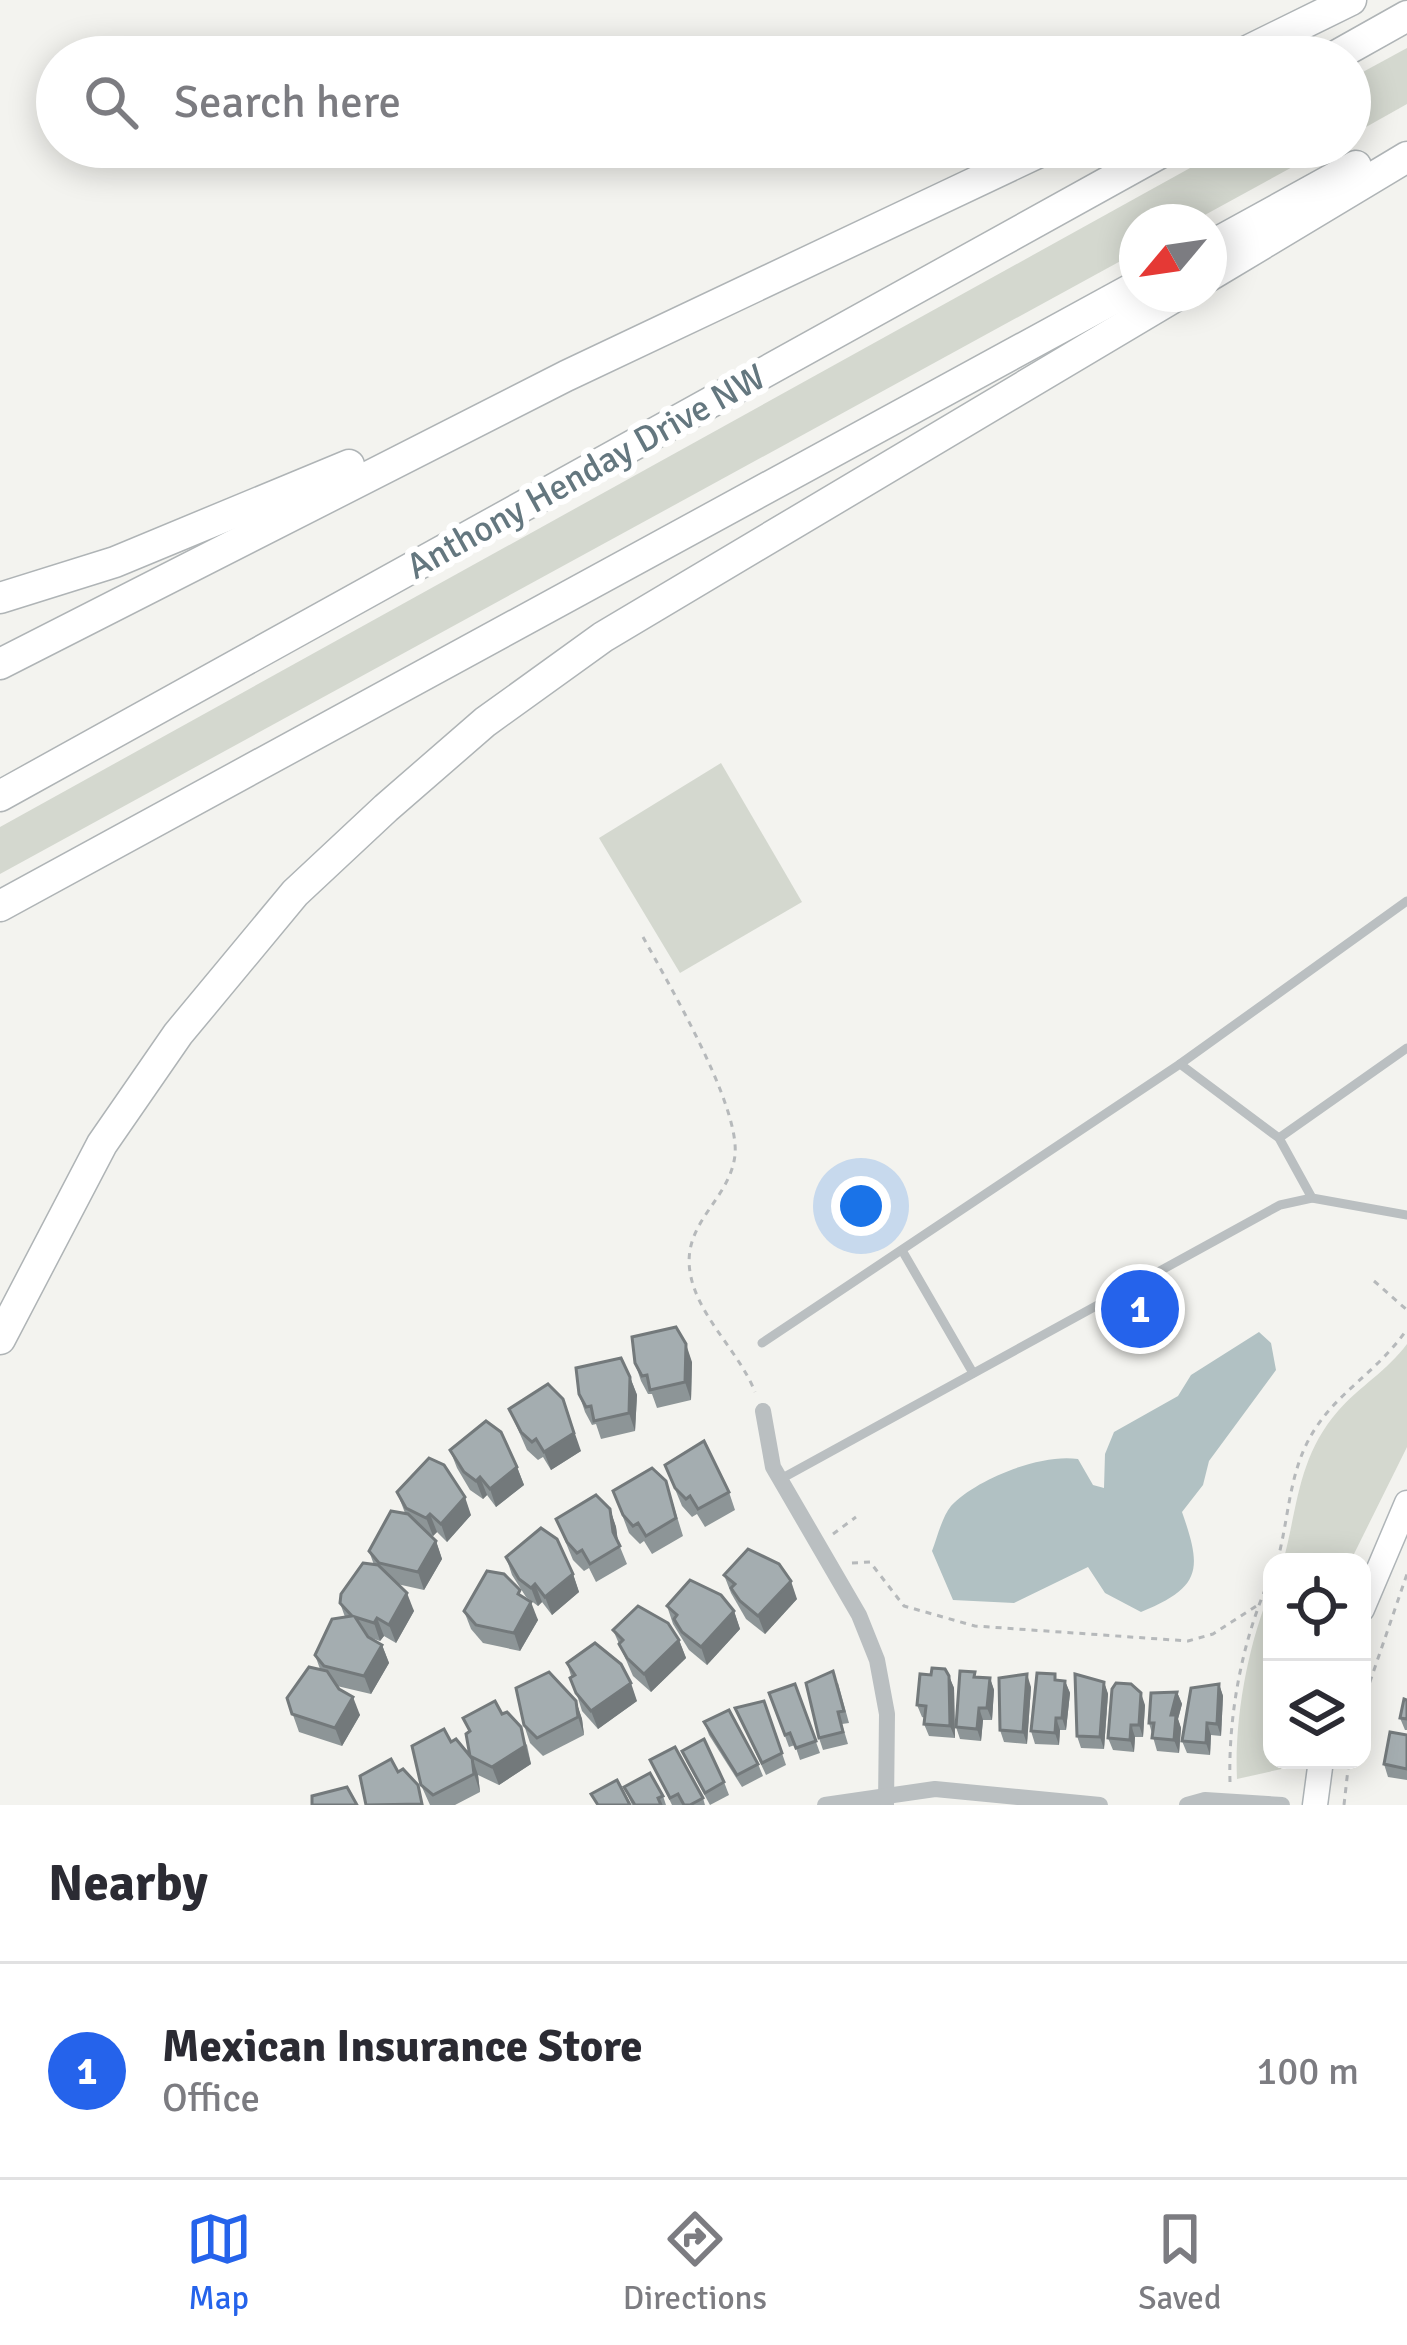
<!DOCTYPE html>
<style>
:root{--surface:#fff;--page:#f7f7f7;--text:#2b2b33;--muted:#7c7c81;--line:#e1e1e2;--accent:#2563eb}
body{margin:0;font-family:Signika,sans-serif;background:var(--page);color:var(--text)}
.controls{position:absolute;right:36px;bottom:36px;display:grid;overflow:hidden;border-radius:24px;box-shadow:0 6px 30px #0003}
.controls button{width:108px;height:108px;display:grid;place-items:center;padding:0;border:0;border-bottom:3px solid var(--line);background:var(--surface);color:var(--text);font:60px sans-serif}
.compass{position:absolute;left:1119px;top:204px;width:108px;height:108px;border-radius:50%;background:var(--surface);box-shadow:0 6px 30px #0003;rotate:241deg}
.you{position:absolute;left:861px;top:1206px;width:42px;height:42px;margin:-30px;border:9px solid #fff;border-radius:50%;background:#1a73e8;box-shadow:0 0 0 18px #1a73e833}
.badge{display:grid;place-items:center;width:78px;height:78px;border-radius:50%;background:var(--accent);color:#fff;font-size:39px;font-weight:700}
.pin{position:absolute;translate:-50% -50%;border:6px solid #fff;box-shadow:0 3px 12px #0006}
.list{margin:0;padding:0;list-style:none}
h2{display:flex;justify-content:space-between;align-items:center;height:156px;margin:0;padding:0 48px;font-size:51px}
h2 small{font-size:39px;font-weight:400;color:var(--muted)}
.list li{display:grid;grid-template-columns:78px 1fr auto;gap:36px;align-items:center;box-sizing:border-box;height:216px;padding:0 48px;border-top:3px solid var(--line)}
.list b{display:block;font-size:45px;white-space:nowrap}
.list p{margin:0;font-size:39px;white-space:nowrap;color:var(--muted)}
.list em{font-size:39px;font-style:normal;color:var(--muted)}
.icon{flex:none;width:66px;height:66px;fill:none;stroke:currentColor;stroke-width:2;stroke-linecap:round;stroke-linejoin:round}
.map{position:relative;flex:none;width:1407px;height:1805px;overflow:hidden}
.search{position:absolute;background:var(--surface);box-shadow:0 6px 30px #0003;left:36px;right:36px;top:36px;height:132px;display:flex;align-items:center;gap:30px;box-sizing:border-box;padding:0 42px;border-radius:66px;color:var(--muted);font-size:45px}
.sheet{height:372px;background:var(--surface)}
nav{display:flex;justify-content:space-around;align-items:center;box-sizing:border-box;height:168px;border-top:3px solid var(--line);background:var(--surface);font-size:33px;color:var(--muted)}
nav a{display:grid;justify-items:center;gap:6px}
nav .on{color:var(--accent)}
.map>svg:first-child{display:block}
.green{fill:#d4d8cf}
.water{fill:#b1c1c3}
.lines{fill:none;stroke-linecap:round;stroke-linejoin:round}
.secondary-casing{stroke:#afb5b8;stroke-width:27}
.highway-casing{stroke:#afb4b6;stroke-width:33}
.path{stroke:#b6b9bb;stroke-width:3;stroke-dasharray:6 6;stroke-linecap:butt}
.lane{stroke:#babfc1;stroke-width:9}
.street{stroke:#babfc1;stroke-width:16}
.secondary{stroke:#fff;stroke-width:24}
.highway{stroke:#fff;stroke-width:30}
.wall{fill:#8d9597}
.shaded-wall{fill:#73797b}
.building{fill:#a4adb0;stroke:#73797b;stroke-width:3}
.labels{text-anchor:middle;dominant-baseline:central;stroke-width:12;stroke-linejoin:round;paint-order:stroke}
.street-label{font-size:36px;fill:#64777f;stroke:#fff}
</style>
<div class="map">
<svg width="1407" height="1805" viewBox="0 0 1407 1805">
<rect width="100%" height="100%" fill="#f3f3ef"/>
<g class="green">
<path d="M1407,48V104L1350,136V79Z"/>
<path d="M1228,147H1329L1192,222H1137V252L0,874V827Z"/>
<path d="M721,763L802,902L680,973L599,838Z"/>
<path d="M1407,1344V1447L1350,1562H1283C1298,1506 1298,1457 1338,1411C1360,1386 1387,1371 1407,1344Z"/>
<path d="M1272,1587V1760H1288L1286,1768L1237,1779C1234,1719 1248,1643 1272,1587Z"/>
</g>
<path class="water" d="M1259,1332L1271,1343L1276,1370L1209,1461L1203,1485L1182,1512C1202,1569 1202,1587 1141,1612L1105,1593L1088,1567L1014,1603L953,1600L932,1551C937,1538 942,1517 951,1506C976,1479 1042,1453 1078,1459L1093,1485L1104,1488L1105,1454L1114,1432L1178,1396L1191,1375Z"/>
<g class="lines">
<defs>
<g id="secondary">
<path d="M1362,1609L1407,1503"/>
<path d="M1315,1805L1321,1760"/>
</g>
<g id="highway">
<path d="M1235,57L1351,0"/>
<path d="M1334,57L1407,16"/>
<path d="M1209,247L1356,166"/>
<path d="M1209,276L1407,157"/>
<path d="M0,598L115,562L349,465"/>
<path d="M0,664L566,376L1050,147"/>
<path d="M0,796L1171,147"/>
<path d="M0,906L1137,286"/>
<path d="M0,1339L102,1144L178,1034L295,893L386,808L485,722L603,637L1179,294"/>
</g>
</defs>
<use href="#secondary" class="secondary-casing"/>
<use href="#highway" class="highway-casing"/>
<g class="path">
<path d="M643,937C668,983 740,1105 735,1155C730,1200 682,1222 690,1272C697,1316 739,1351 755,1392"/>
<path d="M1374,1281L1407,1310"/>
<path d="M833,1534L856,1517"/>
<path d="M1277,1562C1290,1516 1288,1468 1317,1426C1341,1390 1380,1369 1407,1329"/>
<path d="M852,1563L870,1562L904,1606L975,1626L1188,1641L1213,1634L1258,1605"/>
<path d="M1362,1705L1407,1574"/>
<path d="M1230,1782C1228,1713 1243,1636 1272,1574"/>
<path d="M1344,1805L1349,1760"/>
</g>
<g class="lane">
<path d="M1180,1064L1407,901"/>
<path d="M1279,1138L1407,1048"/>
<path d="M903,1252L973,1373"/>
<path d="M762,1343L1180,1064L1279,1138L1312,1198"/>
<path d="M779,1480L1280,1205L1312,1198L1407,1215"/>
</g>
<g class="street">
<path d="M763,1411L773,1467L859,1615L877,1660L887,1714L886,1805"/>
<path d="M825,1805L935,1789L1100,1805"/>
<path d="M1187,1805L1205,1800L1282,1805"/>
</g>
<use href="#secondary" class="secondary"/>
<use href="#highway" class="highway"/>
</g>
<g class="wall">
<path d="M692,1362L691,1400L657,1408L652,1394H648L641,1381L635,1363Z"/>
<path d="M630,1377L637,1395L635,1431L601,1439L596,1424L592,1425L585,1412L579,1394Z"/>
<path d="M509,1409L581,1451L551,1470L543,1457L538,1460L527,1450Z"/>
<path d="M450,1450L517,1467L524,1485L496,1507L487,1495L483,1499L470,1490L457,1468Z"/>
<path d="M665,1465L729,1492L735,1510L705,1527L697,1514L692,1517L682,1506Z"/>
<path d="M666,1481L683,1536L652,1554L644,1541L640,1544L629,1533L613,1491Z"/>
<path d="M397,1492L471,1515L447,1542L437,1532L433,1536L429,1535L436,1541L442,1559L424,1590L397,1584L414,1611L396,1643L384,1636L380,1641L368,1637L382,1645L389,1663L371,1694L337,1686L360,1715L342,1746L299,1732L287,1698L320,1669L315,1655L345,1617L340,1603L374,1565L369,1551L405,1513Z"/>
<path d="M610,1509L616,1527L618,1542L627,1564L596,1582L589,1568L584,1571L573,1560L556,1519Z"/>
<path d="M506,1557L573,1574L579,1592L552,1615L542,1602L538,1606L526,1597L512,1575Z"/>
<path d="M724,1575L797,1599L765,1634L746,1619L731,1593Z"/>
<path d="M523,1597L538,1620L520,1651L483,1643L471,1629L464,1611Z"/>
<path d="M667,1606L734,1611L740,1629L707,1665L689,1650L673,1624Z"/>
<path d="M613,1630L679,1640L686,1658L651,1692L633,1676Z"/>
<path d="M567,1663L637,1701L598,1729L582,1711Z"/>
<path d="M949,1676L954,1688L955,1738L929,1736L924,1724L925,1718L922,1717L917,1705Z"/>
<path d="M976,1677L990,1678L994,1690L992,1720H983L981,1741L960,1739L956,1727Z"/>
<path d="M1058,1680L1065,1681L1070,1693L1066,1730H1060L1059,1745L1035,1744L1031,1731Z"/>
<path d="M1104,1682L1108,1694L1104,1749L1081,1748L1077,1736Z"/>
<path d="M838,1683L849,1723L842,1724L848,1744L823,1750L819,1738Z"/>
<path d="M795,1684L820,1753L800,1760L795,1745L789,1747L769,1693Z"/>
<path d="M1219,1684L1223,1696L1221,1736L1211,1735L1210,1755L1187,1753L1182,1741Z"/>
<path d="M1031,1687L1027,1744L1004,1742L1000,1730Z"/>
<path d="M1177,1692L1182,1704L1178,1719L1181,1728L1179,1753L1157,1751L1149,1723Z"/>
<path d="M1407,1700V1730H1405L1400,1718Z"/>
<path d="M576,1701L582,1719L584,1735L543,1756L530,1743L524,1725Z"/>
<path d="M764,1701L786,1765L766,1775L735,1708Z"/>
<path d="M1145,1705L1143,1737H1135L1134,1752L1113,1750L1108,1738Z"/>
<path d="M502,1714L527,1745L531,1764L499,1785L478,1775L480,1792L455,1805H430L421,1785L451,1742L470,1756L469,1732L463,1718Z"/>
<path d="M704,1722L758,1764L763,1776L742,1787L709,1735Z"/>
<path d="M1407,1735V1780L1388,1777L1384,1764Z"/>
<path d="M682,1751L724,1782L729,1795L710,1805L687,1763Z"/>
<path d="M650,1760L703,1798L705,1805H672Z"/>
<path d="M624,1787L663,1796L666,1805H632Z"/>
</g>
<g class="shaded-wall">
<path d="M686,1344L692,1362L691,1400L685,1382Z"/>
<path d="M630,1377L637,1395L635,1431L629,1413Z"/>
<path d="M563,1399L581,1451L551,1470L544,1452Z"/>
<path d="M517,1467L524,1485L496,1507L490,1489Z"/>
<path d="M480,1477L487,1495L483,1499L476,1481Z"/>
<path d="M465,1497L471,1515L447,1542L441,1524Z"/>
<path d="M610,1509L616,1527L619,1550L613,1532Z"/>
<path d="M430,1514L437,1532L433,1536L426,1518Z"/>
<path d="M436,1541L442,1559L424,1590L418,1572Z"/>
<path d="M573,1574L579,1592L552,1615L545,1597Z"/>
<path d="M791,1581L797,1599L765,1634L758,1616Z"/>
<path d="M535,1584L542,1602L538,1606L531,1588Z"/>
<path d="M407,1593L414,1611L396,1643L389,1625Z"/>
<path d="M531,1602L538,1620L520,1651L514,1633Z"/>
<path d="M734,1611L740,1629L707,1665L701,1647Z"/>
<path d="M377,1618L384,1636L380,1641L374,1623Z"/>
<path d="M679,1640L686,1658L651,1692L644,1674Z"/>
<path d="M382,1645L389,1663L371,1694L364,1676Z"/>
<path d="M1027,1674L1031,1687L1027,1744L1023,1732Z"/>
<path d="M949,1676L954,1688L955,1738L950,1726Z"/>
<path d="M990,1678L994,1690L992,1720L987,1708Z"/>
<path d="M1065,1681L1070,1693L1066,1730L1062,1718Z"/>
<path d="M1104,1682L1108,1694L1104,1749L1100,1737Z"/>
<path d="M631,1683L637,1701L598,1729L591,1711Z"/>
<path d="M1219,1684L1223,1696L1221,1736L1217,1724Z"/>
<path d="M1177,1692L1182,1704L1178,1719L1181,1728L1179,1753L1174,1740L1171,1715Z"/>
<path d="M1141,1693L1145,1705L1143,1737L1139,1725Z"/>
<path d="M353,1697L360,1715L342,1746L335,1728Z"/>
<path d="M576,1701L582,1719L584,1735L578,1717Z"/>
<path d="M979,1708L983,1720L981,1741L977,1729Z"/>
<path d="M1056,1718L1060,1730L1059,1745L1055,1733Z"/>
<path d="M1207,1723L1211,1735L1210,1755L1206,1743Z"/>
<path d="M1131,1725L1135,1737L1134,1752L1130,1740Z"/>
<path d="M521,1727L531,1764L499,1785L492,1767Z"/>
<path d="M472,1757L478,1775L480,1792L474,1774Z"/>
</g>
<g class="building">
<path d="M676,1327L686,1344L685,1382L650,1390L647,1375L642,1376L635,1363L632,1337Z"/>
<path d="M621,1358L630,1377L629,1413L594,1421L591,1406L586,1407L579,1394L576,1368Z"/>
<path d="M548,1384L563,1399L574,1433L544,1452L536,1439L532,1442L521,1432L509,1409Z"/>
<path d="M486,1421L501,1432L517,1467L490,1489L480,1477L476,1481L464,1472L450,1450Z"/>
<path d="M704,1441L729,1492L698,1509L690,1496L686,1499L675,1488L665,1465Z"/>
<path d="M429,1458L444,1465L465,1497L441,1524L430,1514L426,1518L406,1508L397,1492Z"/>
<path d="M652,1468L666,1481L676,1518L646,1536L638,1523L633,1526L623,1515L613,1491Z"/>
<path d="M596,1495L610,1509L613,1532L620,1546L590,1564L582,1550L577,1553L567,1542L556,1519Z"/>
<path d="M391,1511L408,1514L436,1541L418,1572L379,1563L369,1551Z"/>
<path d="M541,1528L557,1539L573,1574L545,1597L535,1584L531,1588L519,1579L506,1557Z"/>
<path d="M748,1549L779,1564L791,1581L758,1616L740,1601L731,1588L735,1584L724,1575Z"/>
<path d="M363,1563L378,1565L407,1593L389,1625L377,1618L374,1623L355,1617L368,1637L382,1645L364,1676L324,1666L315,1655L332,1619L352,1616L340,1603L341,1594Z"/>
<path d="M487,1571L504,1574L520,1590L518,1594L531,1602L514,1633L476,1625L464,1611Z"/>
<path d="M690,1580L721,1595L734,1611L701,1647L682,1632L674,1619L677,1615L667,1606Z"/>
<path d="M638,1606L668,1623L679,1640L644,1674L627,1658L619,1644L623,1640L613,1630Z"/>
<path d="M595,1643L621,1664L631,1683L591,1711L576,1693L570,1678L575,1675L567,1663Z"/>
<path d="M309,1667L327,1671L339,1689L353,1697L335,1728L292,1714L287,1698Z"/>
<path d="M932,1668L945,1669L949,1676L950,1726L924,1724L926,1706L917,1705L920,1674L931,1675Z"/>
<path d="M833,1671L844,1711L838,1712L843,1732L819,1738L806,1683Z"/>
<path d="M960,1671L975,1672L974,1677L990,1678L987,1708H979L977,1729L956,1727Z"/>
<path d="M549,1672L576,1701L578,1717L537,1738L524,1725L516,1688Z"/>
<path d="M1037,1673L1055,1674V1680L1065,1681L1062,1718H1056L1055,1733L1031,1731Z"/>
<path d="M1027,1674L1023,1732L1000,1730L999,1678Z"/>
<path d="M1075,1674L1104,1682L1100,1737L1077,1736Z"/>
<path d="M1116,1683L1131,1684L1141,1693L1139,1725H1131L1130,1740L1108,1738L1112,1689Z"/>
<path d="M795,1684L816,1741L796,1748L790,1733L785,1735L769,1693Z"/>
<path d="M1219,1684L1217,1724L1207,1723L1206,1743L1182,1741L1191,1688Z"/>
<path d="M1177,1692L1171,1715H1176L1174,1740L1152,1738L1154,1723H1149L1151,1693Z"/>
<path d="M1404,1699L1407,1700V1719L1400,1718Z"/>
<path d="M495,1701L502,1714L507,1712L521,1727L525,1746L492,1767L472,1757L474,1774L433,1795L421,1785L412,1746L444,1729L451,1742L456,1739L470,1756L466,1734L470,1731L463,1718Z"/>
<path d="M764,1701L782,1753L762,1763L735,1708Z"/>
<path d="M729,1710L758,1764L737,1775L704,1722Z"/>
<path d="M1390,1732L1407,1735V1769L1384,1764Z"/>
<path d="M704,1739L724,1782L705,1793L682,1751Z"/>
<path d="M675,1747L703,1798L690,1805H684L678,1794L670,1798L650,1760Z"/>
<path d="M391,1759L398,1772L403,1769L418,1785L422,1804L366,1805L360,1776Z"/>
<path d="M650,1773L663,1796L658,1798L661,1805H635L624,1787Z"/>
<path d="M617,1780L630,1805H598L591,1794Z"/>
<path d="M347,1787L357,1805H312V1796Z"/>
</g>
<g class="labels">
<g class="street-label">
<text transform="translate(586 472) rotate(-29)">Anthony Henday Drive NW</text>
</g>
</g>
</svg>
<div class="controls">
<button><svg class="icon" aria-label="locate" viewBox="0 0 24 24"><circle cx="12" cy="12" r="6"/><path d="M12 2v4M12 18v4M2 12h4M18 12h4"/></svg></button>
<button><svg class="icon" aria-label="layers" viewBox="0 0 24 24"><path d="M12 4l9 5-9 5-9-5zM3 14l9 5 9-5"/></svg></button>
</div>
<svg class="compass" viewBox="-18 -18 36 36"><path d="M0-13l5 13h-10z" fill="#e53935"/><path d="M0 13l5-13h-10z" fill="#7c7c81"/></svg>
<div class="you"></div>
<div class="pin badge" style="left:1140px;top:1309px">1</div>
<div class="search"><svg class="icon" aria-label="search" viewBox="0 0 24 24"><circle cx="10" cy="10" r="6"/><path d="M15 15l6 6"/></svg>Search here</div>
</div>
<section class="sheet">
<h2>Nearby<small></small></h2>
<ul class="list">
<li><span class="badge">1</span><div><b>Mexican Insurance Store</b><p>Office</p></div><em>100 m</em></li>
</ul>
</section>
<nav>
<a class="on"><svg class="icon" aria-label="map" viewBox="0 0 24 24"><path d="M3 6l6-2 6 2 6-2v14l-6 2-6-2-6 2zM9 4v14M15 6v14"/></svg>Map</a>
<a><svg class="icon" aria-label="directions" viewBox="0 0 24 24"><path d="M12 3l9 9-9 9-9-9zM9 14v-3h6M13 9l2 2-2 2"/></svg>Directions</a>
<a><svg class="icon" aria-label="saved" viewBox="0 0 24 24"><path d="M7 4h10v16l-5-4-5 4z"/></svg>Saved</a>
</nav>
